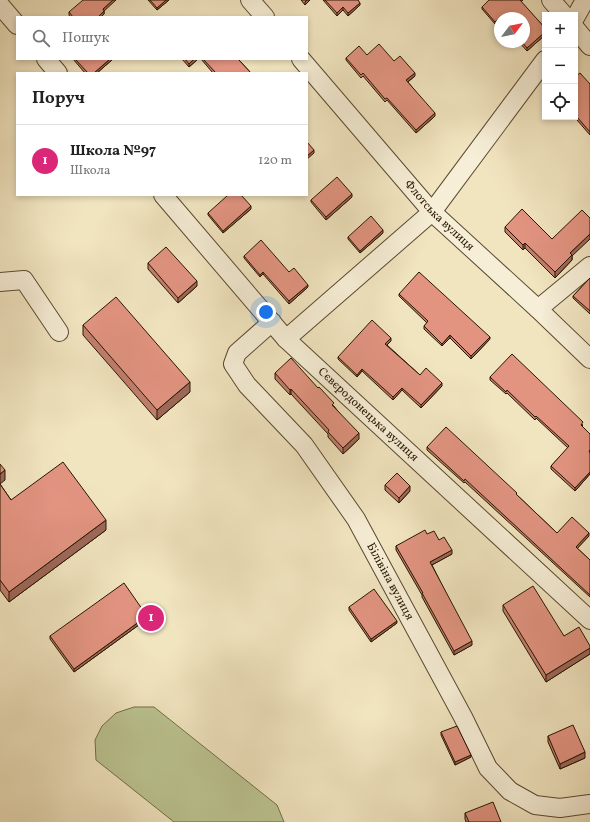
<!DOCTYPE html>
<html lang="uk">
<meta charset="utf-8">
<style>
:root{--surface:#fff;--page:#f6f6f6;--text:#222;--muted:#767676;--line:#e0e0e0;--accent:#db2777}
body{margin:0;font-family:Vollkorn,serif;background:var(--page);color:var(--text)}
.controls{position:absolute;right:12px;top:12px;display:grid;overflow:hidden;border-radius:0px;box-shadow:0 2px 6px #0003}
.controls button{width:36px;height:36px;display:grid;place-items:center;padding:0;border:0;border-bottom:1px solid var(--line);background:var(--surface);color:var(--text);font:20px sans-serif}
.compass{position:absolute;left:494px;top:12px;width:36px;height:36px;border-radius:50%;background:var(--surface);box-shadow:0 2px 6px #0003;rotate:58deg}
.you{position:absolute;left:266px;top:312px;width:14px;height:14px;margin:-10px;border:3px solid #fff;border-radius:50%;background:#1a73e8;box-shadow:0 0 0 6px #1a73e833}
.badge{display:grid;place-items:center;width:26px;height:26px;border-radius:50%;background:var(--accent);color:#fff;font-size:13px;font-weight:700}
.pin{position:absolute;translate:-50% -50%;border:2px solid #fff;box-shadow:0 1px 4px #0006}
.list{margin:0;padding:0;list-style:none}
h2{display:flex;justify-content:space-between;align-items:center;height:52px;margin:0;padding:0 16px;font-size:17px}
h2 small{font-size:13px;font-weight:400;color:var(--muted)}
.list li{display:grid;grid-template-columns:26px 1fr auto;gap:12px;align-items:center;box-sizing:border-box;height:72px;padding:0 16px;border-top:1px solid var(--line)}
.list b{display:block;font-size:15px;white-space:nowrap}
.list p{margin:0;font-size:13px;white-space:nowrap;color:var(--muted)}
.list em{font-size:13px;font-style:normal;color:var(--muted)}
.icon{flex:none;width:22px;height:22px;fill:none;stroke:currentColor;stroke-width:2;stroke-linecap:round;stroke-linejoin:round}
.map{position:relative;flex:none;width:590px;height:822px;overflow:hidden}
.search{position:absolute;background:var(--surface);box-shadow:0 2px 6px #0003;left:16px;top:16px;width:292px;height:44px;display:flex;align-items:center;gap:10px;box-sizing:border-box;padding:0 14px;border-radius:0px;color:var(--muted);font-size:15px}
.panel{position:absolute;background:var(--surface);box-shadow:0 2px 6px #0003;left:16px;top:72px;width:292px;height:124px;border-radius:0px}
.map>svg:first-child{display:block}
.green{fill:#bbc491;stroke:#726d48}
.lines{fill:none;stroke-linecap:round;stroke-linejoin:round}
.minor-casing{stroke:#5a4a30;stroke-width:20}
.minor{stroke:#f6eed6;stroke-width:18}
.wall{fill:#c27f6f;stroke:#281600}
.shaded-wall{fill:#9e685a;stroke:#281600}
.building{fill:#e29481;stroke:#281600}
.labels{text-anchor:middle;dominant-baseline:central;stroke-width:3.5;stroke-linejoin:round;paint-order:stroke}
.street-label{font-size:12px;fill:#281600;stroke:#f6eed6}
</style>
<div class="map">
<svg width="590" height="822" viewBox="0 0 590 822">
<rect width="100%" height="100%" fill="#f1e5c0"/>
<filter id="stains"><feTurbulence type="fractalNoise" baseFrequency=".005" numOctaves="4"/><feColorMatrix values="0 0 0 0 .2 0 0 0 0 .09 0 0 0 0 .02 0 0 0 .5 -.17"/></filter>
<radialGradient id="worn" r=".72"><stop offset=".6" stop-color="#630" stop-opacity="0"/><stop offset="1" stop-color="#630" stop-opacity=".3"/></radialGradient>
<path class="green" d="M134,707H154L277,805L284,822H174L96,760L95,740L102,726L116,713Z"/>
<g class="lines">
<defs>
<g id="minor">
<path d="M250,0L265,17"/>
<path d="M551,0L564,15"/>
<path d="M0,5L17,25"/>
<path d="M575,18L585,0"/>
<path d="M575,28L590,46"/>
<path d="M46,59L58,73"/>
<path id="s1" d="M301,59L432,212L538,309L590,359"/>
<path id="s2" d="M163,195L286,339L590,620"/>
<path d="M0,282L24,280L59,332"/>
<path d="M538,309L590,266"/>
<path id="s3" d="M272,322L237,353L233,364L247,385L304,445L356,519L463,717L488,768L510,791L535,805L560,808L590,804"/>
<path d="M286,339L432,212L545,60"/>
</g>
</defs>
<use href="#minor" class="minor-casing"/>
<use href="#minor" class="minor"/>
</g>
<g class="wall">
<path d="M148,0H169L157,10Z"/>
<path d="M301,0H310L305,5Z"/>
<path d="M323,0H358L360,5L348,16L343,10L337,16Z"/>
<path d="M523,0L521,2L545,28V35L527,51L519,42H524V18H500V20L495,24L482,9V7Z"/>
<path d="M104,11V14L101,17H70L69,15V12Z"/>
<path d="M367,55L394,61L415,76L408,82L435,116L416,133L387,100L385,102L363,76L361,78L346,60V58Z"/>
<path d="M73,59H113L97,73H85Z"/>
<path d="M182,59H198L189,67Z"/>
<path d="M201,59H238L251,73H213Z"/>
<path d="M575,77L590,84V135L577,120V117L575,115Z"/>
<path d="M352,197L326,220L311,202V200Z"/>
<path d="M251,209L223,233L208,215V213Z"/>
<path d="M505,227L552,239L572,256V260L555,278L525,248L523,250L505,232Z"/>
<path d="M383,233L360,253L348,239V237Z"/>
<path d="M244,256L289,272L308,287L289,304L263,274L260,277L244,258Z"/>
<path d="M148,263L197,286L178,303L148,269Z"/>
<path d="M590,278V314L573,298V296Z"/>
<path d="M399,294L490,339L471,359L450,338L442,346L424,329V326L427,323L399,296Z"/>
<path d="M83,325L190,392L157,420L83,335Z"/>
<path d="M391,341L387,345L420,375L442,386L421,408L402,390L393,400L362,371L357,377L338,359V357Z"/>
<path d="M275,373L334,406L359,439L343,454L328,437V434L291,394L290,395L275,379Z"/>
<path d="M490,377L583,425L582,426L590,434V474L575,491L551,469V466L568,448L536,418L535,420L507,393L506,394L490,380Z"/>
<path d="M427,447L517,495L557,533L589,536L577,548L590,560V597L465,482L464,483L427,450Z"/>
<path d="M0,484L11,500L106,530L9,602L0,590Z"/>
<path d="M385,485L410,491L399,503L385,490Z"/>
<path d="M427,534L439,540L452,554L432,565L472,645L454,655L422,597V595L396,550V546Z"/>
<path d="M503,605L564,636L590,646V654L546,682L503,611Z"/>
<path d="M349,607L397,623L371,642L349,610Z"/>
<path d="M147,619L74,672L50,639V636Z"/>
<path d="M441,732L471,757L455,765L441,735Z"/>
<path d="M548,736L585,758L560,769L548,742Z"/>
<path d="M465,813L501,822H466L465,819Z"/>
</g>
<g class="shaded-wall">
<path d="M113,0H116L103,12V9Z"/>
<path d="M166,0H169L157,10V8Z"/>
<path d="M307,0H310L305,5V2Z"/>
<path d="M360,3V5L348,16V13Z"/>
<path d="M343,7V10L337,16V13Z"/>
<path d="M104,11V14L101,17H98Z"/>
<path d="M500,17V20L495,24V22Z"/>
<path d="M545,32V35L527,51V48Z"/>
<path d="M110,59H113L97,73H94Z"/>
<path d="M194,59H198L189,67V64Z"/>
<path d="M415,73V76L406,83V80Z"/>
<path d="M435,113V116L416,133V130Z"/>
<path d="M314,150V153L307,159V156Z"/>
<path d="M352,194V197L326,220V217Z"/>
<path d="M251,206V209L223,233V231Z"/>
<path d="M383,230V233L360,253V251Z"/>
<path d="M590,234V239L572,256V260L555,278V272L570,253Z"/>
<path d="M525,243V248L523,250V245Z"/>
<path d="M263,272V274L260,277V275Z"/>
<path d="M197,281V286L178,303V298Z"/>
<path d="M308,285V287L289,304V301Z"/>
<path d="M450,335V338L442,346V344Z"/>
<path d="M490,337V339L471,359V356Z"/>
<path d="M391,338V341L385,347V344Z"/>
<path d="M362,369V371L357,377V375Z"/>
<path d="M190,382V392L157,420V410Z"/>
<path d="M442,383V386L421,408V405Z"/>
<path d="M402,388V390L393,400V397Z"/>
<path d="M291,389V394L290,395V390Z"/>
<path d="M359,433V439L343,454V448Z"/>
<path d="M5,470V480L0,484V474Z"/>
<path d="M590,472V474L575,491V488Z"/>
<path d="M410,486V491L399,503V498Z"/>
<path d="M106,520V530L9,602V592Z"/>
<path d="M589,533V536L576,550V547Z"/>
<path d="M452,550V554L430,566V562Z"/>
<path d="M147,616V619L74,672V669Z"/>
<path d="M397,621V623L371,642V639Z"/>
<path d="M472,641V645L454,655V651Z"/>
<path d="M590,648V654L546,682V675Z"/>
<path d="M585,752V758L560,769V764Z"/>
<path d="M471,755V757L455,765V762Z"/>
</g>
<g class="building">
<path d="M83,0H113L103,9L104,11L98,17H73L69,12Z"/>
<path d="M150,0H166L157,8Z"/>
<path d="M325,0H358L360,3L348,13L343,7L337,13Z"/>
<path d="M489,0H520L545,28V32L527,48L522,42H524V18H500V17L495,22L482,7Z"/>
<path d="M379,44L394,61L400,56L415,73L406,80L435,113L416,130L387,98L385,99L363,73L361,75L346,58L359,46L367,55Z"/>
<path d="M75,59H110L94,73H88Z"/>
<path d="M185,59H194L189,64Z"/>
<path d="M203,59H238L251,73H216Z"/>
<path d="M580,73L590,84V132L577,117L578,116L575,112V77Z"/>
<path d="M307,142L314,150L307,156Z"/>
<path d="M337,177L352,194L326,217L311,200Z"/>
<path d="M228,195H241L251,206L223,231L208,213Z"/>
<path d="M522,209L552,239L582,210L590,218V234L570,253L572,255L555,272L525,243L523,245L505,227Z"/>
<path d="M371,216L383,230L360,251L348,237Z"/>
<path d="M261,240L289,272L294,268L308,285L289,301L263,272L260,275L244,256Z"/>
<path d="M166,247L197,281L178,298L148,263Z"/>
<path d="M419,272L490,337L471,356L450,335L442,344L424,326L428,321L399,294Z"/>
<path d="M590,278V311L573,296Z"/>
<path d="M116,297L190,382L157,410L83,325Z"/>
<path d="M372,320L391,338L385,344L420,375L426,368L442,383L421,405L402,388L393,397L362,369L357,375L338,357Z"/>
<path d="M512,354L583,422L581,425L590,434V450L589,451L590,453V472L575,488L551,466L569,446L536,416L535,417L507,390L506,392L490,377Z"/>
<path d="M291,358L318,388L319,387L334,403L332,405L359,433L343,448L328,432L329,430L291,389L290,390L275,373Z"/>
<path d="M446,427L517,493L516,494L557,533L572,517L589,533L576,547L590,560V595L465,479L464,481L427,447Z"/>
<path d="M63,462L106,520L9,592L0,580V484L11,500Z"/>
<path d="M0,464L5,470L0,474Z"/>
<path d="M397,473L410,486L399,498L385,485Z"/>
<path d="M425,530L427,534L434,531L439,540L444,537L452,550L430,562L472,641L454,651L422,593H423L396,546Z"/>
<path d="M124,583L147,616L74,669L50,636Z"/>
<path d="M533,586L564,636L579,627L590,646V648L546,675L503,605Z"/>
<path d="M374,589L397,621L371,639L349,607Z"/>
<path d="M573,725L585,752L560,764L548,736Z"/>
<path d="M457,726L471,755L455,762L441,732Z"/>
<path d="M493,802L501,822H469L465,813Z"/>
</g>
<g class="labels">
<g class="street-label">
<text stroke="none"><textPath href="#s1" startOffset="209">Флотська вулиця</textPath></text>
<text stroke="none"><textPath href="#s2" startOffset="301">Сєвєродонецька вулиця</textPath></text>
<text stroke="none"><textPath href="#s3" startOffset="328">Білівіна вулиця</textPath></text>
</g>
</g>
<rect width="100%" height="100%" filter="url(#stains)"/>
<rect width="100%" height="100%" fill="url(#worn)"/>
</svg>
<div class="controls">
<button>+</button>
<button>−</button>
<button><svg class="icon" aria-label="locate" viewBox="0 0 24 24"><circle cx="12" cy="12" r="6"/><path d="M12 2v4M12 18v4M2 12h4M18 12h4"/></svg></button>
</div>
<svg class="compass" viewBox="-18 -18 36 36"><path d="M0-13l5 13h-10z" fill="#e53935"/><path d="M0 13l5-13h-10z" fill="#767676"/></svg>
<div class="you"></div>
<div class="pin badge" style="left:151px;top:618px">1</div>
<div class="search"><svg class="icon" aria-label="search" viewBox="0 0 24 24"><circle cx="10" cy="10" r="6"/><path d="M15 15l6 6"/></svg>Пошук</div>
<section class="panel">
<h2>Поруч<small></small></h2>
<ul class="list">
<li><span class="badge">1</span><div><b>Школа №97</b><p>Школа</p></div><em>120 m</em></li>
</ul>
</section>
</div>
